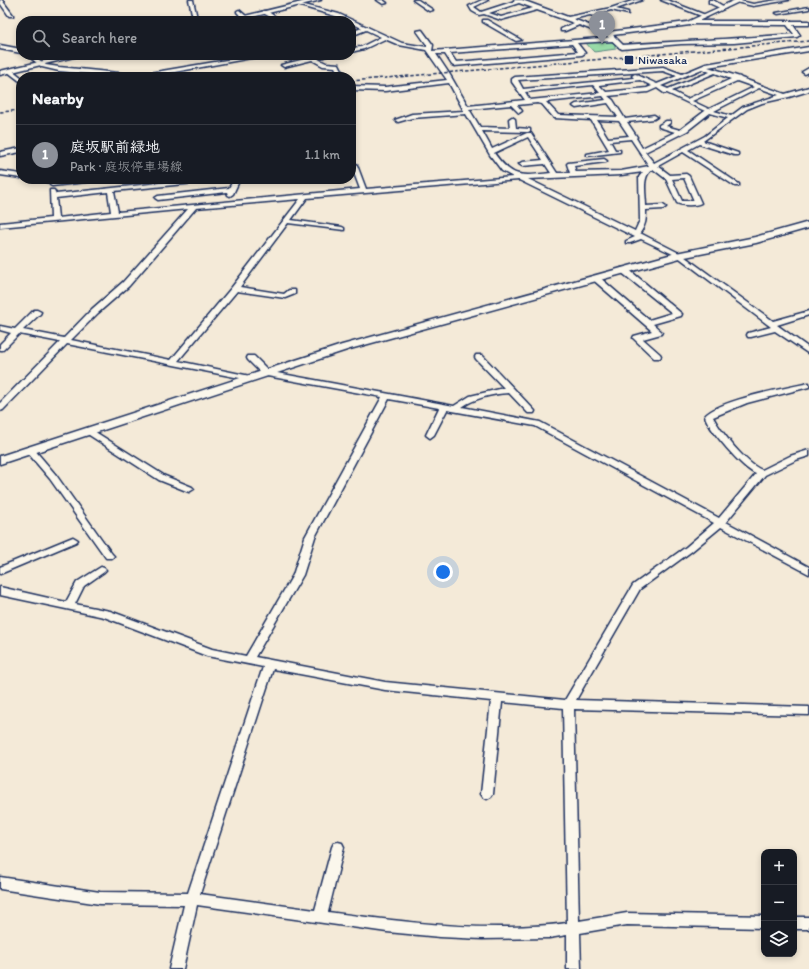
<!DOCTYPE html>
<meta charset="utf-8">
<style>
:root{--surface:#171b24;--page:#242831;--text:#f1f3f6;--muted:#9ea1a6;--line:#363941;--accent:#8c9099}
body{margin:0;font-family:Itim,"Klee One",sans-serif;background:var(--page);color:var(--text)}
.controls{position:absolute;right:12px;bottom:12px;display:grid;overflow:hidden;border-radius:8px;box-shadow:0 2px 6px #0003}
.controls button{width:36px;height:36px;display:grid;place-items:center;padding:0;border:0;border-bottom:1px solid var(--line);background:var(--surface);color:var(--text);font:20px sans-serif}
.you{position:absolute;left:443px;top:572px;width:14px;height:14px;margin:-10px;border:3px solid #fff;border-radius:50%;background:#1a73e8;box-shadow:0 0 0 6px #1a73e833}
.badge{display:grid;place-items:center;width:26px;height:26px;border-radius:50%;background:var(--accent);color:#fff;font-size:13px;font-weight:700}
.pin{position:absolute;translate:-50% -33px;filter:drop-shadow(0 1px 2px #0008)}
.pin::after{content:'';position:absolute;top:21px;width:14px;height:12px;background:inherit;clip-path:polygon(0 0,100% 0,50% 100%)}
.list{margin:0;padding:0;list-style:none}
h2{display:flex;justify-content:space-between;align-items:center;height:52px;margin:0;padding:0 16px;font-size:17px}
h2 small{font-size:13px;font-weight:400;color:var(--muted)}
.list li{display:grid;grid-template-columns:26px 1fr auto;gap:12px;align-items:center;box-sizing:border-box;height:60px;padding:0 16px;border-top:1px solid var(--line)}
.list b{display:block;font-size:15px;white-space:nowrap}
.list p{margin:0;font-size:13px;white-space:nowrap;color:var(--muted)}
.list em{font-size:13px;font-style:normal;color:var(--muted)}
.icon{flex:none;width:22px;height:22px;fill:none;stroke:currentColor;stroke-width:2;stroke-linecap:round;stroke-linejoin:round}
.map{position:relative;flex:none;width:809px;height:969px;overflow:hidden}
.search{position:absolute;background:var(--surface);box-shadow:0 2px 6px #0003;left:16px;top:16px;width:340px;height:44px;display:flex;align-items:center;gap:10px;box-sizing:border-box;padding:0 14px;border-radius:16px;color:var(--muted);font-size:15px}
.panel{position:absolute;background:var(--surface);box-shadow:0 2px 6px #0003;left:16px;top:72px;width:340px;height:112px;border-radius:16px}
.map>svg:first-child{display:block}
.green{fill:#98dba7;stroke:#5a8582}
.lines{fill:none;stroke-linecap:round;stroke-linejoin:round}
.street-casing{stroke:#1b2f5e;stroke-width:3}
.secondary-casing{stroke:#1b2f5e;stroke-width:3}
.street{fill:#fbf7ec;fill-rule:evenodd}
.secondary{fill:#fbf7ec;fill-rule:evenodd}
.rail{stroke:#1b2f5e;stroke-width:1.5;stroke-dasharray:3.5 2;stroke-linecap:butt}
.poi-dot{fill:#1b2f5e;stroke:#fbf7ec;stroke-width:1.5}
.labels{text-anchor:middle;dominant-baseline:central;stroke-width:3.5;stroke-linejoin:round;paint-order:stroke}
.far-poi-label{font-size:12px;fill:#1b2f5e;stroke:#fbf7ec;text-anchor:start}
</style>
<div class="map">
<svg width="809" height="969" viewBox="0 0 809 969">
<rect width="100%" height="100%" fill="#f4ead8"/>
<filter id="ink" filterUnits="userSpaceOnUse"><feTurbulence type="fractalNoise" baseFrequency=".025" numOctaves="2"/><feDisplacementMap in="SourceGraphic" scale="8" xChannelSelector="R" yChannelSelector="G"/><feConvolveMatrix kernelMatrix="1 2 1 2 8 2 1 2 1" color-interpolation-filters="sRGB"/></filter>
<g filter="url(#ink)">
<path class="green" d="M612,39L620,47H614L616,49L594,52L584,41Z"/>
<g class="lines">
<defs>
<g id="street">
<path d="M0,0H2L13,15V16H9L0,3Z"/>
<path d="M189,0H193L197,18L201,21H195L193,18Z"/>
<path d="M377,0H383L387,3L383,4Z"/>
<path d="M413,0H418L433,10L429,11Z"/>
<path d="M482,0H488L474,7L481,12L515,1L514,0H522L568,17L611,8L635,0H642L616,9L628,12V14L611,10L596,14L607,18V20L590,15L573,19L610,33L611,34L608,36L579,25L565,31H561V29L574,23L537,10L501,20L484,14L479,15L472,11L469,6ZM519,3L533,8L501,17L489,13Z"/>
<path d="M661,0H667L708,16L704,17Z"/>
<path d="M709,0H713L726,8L722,9L709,3Z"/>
<path d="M736,0L753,4L777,0H789L753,6L736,2Z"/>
<path d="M297,3L339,14L402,43L427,47V45L417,31L422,30L433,45L432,51L613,37L616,39L613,41L577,43L585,53L582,55L454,66L452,65L445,54H436L450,75L468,106L525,100L512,82V79L515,77L663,67L682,74L706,64L809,47V51L708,67L740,77L741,78L785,94L809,87V91L789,97L762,103L747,109L703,141L738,153V155H734L699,144L688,150L739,184V186H735L683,152L658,166L670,175L686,174L689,176L701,203C696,206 682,206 677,203L666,179L653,169C641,176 646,194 646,206L663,205L666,207L663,209L646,210C646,219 646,225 640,233L681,254L773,321L809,311V315L777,325L809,348V354L775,331L751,337H748L747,335L748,333L771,327L677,256L641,239L630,243H626V241L635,237L519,180L307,198L291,220L342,227L344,228V230L288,223L240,287L284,294L289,290H295V294L285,298L237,291L178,361L250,376L254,378L253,380H250L67,344L3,410L0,411V403L60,342L19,334L3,350H0V344L11,333L0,330V326L15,329L34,310H37L41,312L40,314L23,330L64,338L92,309L123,282L188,209L0,227V223L51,218L50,190H54L56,194L197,179H218L215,181L114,191L118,212L360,189L351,165L354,163L357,165L366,189L513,177L502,171L490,155L466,114L412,118L398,122L395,120L412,114L464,111L449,83L385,91L351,90V86L385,87L447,80L426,50L399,45L385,39L364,49L351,52V48L361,47L381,37L366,30L351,36V32L362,28L351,23V21H346L335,16L297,5ZM572,44L578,52L456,62L450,53ZM702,69L710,72L668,89L661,86ZM663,71L677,76L657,84L635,74L632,76L634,78L523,89L518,80ZM715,73L731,79L687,99L672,91ZM640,80L652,86L647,88L606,92L599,85ZM737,81L754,87L709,109L692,101ZM593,85L600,93L530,100L525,92ZM657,88L664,93H667L705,111L680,130L666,126L670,123V121H666L659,125V127L675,132L642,148L636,138L637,137L627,122L654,119L657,117L654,115L625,119L613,100L608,96L648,92ZM759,88L779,95L743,107L731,116L714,111ZM603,96L606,100L576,104L573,106L576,108L608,103L618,117L558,115L546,102ZM537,103L542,104L554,118L591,120L609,150L587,154V156L620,152V150H615L610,141L631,139L649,166L621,171L576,172L574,166L606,162L607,161L604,159L568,163L567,164L570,173H557L531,133H527L492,149L482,131L528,132L530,131V129L516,128L515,119L512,117L509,119L510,128L480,127L469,109L511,105L519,113L522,111L517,105ZM710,113L728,118L705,136L654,163L645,152L687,131ZM597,120L619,121L629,136L608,138ZM528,137L543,160L522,162L519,164L522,166L545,164L551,173C521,176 513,179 494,153ZM643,172L639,177L640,220L635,231L528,179L621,175ZM684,178L694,201H682L672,179ZM108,192L111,212L58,218L56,198ZM300,199L232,287L171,360L71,340L98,313L129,286L196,208Z"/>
<path d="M809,7V9L778,14L776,13Z"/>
<path d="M239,10L246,16V18H242L237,12V11Z"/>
<path d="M263,11H267L277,18L274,21H268L272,18L263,13Z"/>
<path d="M483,20H487L521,40L516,41L483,22Z"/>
<path d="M691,21H809V25H793L800,35L797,37L734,43L681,44L622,49L619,47L622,45C679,41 736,39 794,34L787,25L689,24L688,23Z"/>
<path d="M0,45L21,49V53L0,49Z"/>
<path d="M27,55H33L46,65L59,67L138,75L256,55H268L147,77H122L59,71L42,67Z"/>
<path d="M305,55L314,56L329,55L318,59L326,63L339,64L344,74C335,79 314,77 303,77L306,75L338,73L335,67L323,66L312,60L284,67L281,65L309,58Z"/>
<path d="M809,68V72L805,74L802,72Z"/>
<path d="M8,70H12L21,77V82L8,72Z"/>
<path d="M21,148V152L0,156V152Z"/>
<path d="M0,171L21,174V178L0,175Z"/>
<path d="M38,179L53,180L54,182L79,179H98L95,181L52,186L50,185V183Z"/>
<path d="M234,179H240L233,194L230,196L228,195L227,192L158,200L155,198L158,196L229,188Z"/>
<path d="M621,268H627L682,314L681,316L653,324L662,332L661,334L643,339L660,354L661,356L660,358H654L633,338L634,336L652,331L591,278L595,276H598L649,320L672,313L621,272Z"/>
<path d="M476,355H482L535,411L534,413H528L509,393C492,394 475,398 462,407L540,422L719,518L756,474C743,469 708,429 705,416C719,400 786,388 809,383V387L747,403L713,417C721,432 746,464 762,470L790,456L809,450V456L796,460L765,475L726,522L809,567V574L721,527L692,551L640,589L576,700L809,707V715L574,709L579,921L627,913L764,916V928L627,925L580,933L581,969H567V935L549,938L482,939L440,937L387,932L197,905L183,969H169L184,905L100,904L0,889V877L100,892L188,893L263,667L207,656L104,617L0,595V587L66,602L77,582L101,567L104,568L106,570L104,572L84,586L75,604L110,611L212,649L246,656L293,575L305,537L382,397L267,376L261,373L248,360L247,358L248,356H254L267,369L272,372L454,406L470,396L504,388L476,359L475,357ZM389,399L439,408L426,435L430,438L434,435L447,410L535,426L714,523L686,547L633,585L565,700L385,682L255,657L303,575L315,537ZM273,669L385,690L491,701L481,794L483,797L487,799L491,797L493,794L502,702L563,708L567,923C547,926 529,926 509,927C448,928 388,920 328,912L344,847L342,843L338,842L334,843L332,847L315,910L200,894Z"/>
<path d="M89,428L165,476L192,487L194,489L189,492L159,480L86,433L85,431Z"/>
<path d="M30,447L33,448L56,475L112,554L114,556L112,558H106L50,479L27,452L26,450L27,448Z"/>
<path d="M73,537L78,540L76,542L0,574V567Z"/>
<rect x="794" y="917" width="15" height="12"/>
</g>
<g id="secondary">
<path d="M310,0H321L236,21H224Z"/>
<path d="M735,0H743L690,25L613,35L624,46V48H620L605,34L608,32L687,22Z"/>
<path d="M69,55H82L0,75V71Z"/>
<path d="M809,222V228L756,243L680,258L350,349L0,464V456L342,345L676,253L755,237Z"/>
</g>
</defs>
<use href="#street" class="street-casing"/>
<use href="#secondary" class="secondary-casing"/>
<use href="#street" class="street"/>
<use href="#secondary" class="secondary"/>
<g class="rail">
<path d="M351,81L809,41"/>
<path d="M0,112L21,110"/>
</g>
</g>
</g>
<rect class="poi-dot" x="624" y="55" width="10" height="10" rx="2"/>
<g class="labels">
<g class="far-poi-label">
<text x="638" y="60">Niwasaka</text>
</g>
</g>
</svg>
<div class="controls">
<button>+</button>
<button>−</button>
<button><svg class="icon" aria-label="layers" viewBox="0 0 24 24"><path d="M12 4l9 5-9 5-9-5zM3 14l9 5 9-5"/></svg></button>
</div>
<div class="you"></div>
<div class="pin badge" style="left:602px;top:44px">1</div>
<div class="search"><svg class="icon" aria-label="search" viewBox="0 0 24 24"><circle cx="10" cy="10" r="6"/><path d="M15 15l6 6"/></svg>Search here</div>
<section class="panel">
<h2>Nearby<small></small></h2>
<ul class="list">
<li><span class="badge">1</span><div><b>庭坂駅前緑地</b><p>Park · 庭坂停車場線</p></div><em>1.1 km</em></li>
</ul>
</section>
</div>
